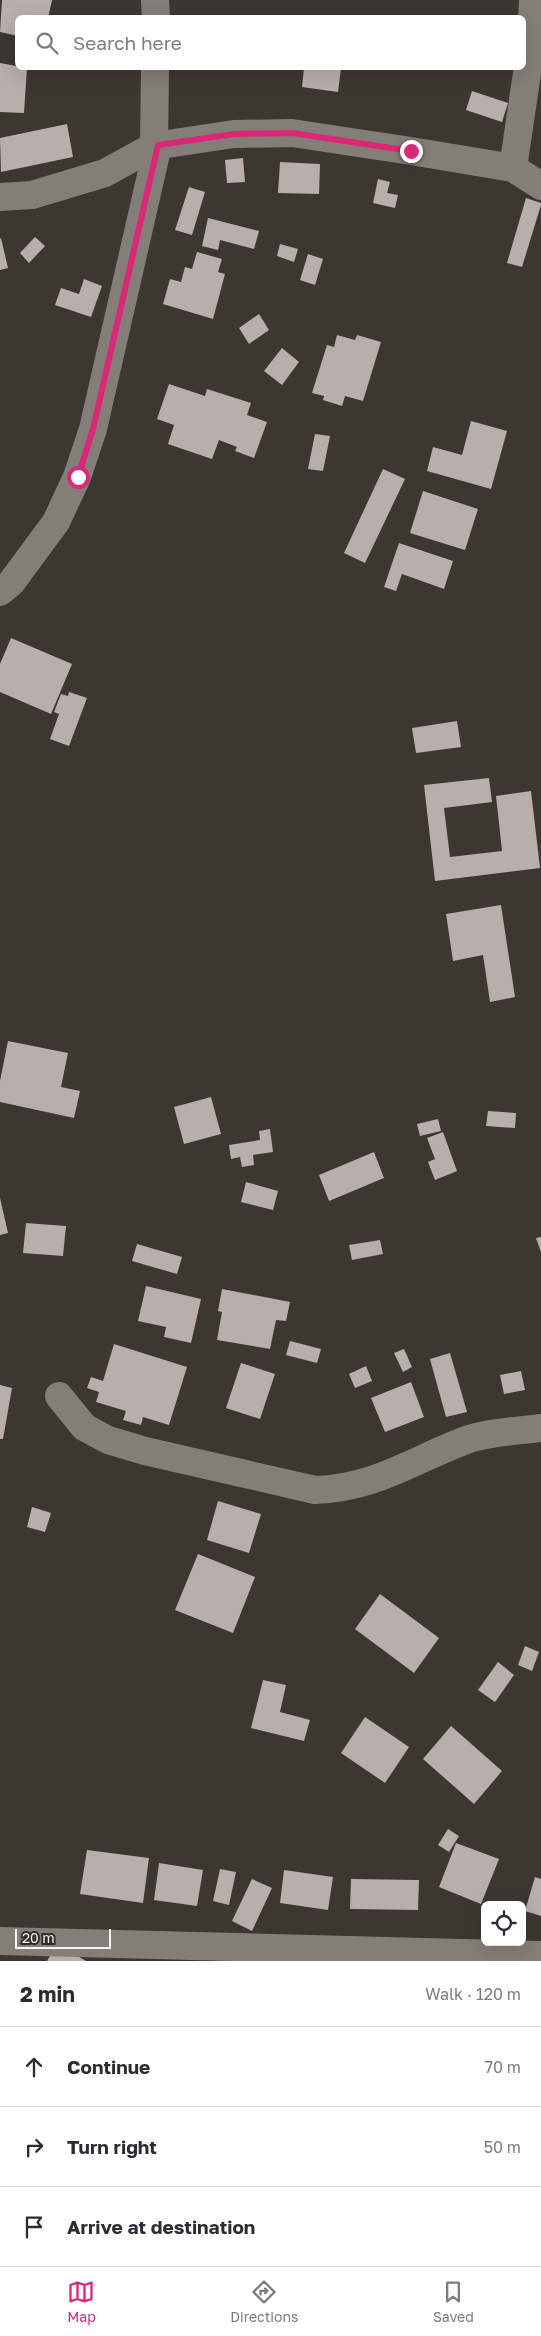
<!DOCTYPE html>
<meta charset="utf-8">
<style>
:root{--surface:#fff;--page:#f7f7f7;--text:#2b2b33;--muted:#7c7c81;--line:#e1e1e2;--accent:#db2777}
body{margin:0;font-family:"Golos Text",sans-serif;background:var(--page);color:var(--text)}
.controls{position:absolute;right:15px;bottom:15px;display:grid;overflow:hidden;border-radius:8px;box-shadow:0 5px 20px #0002}
.controls button{width:45px;height:45px;display:grid;place-items:center;padding:0;border:0;border-bottom:1px solid var(--line);background:var(--surface);color:var(--text);font:25px sans-serif}
.scale{position:absolute;left:15px;bottom:12px;width:96px;box-sizing:border-box;padding-left:5px;border:2px solid #f7f4f1;border-top:0;font-size:14px;line-height:18px;white-space:nowrap;color:#f7f4f1;-webkit-text-stroke:4px #312c27;paint-order:stroke}
.stop{position:absolute;width:15px;height:15px;margin:-11px;border:4px solid #db2777;border-radius:50%;background:#fff}
.stop.end{background:#db2777;border-color:#fff;box-shadow:0 1px 5px #0008}
.list{margin:0;padding:0;list-style:none}
h2{display:flex;justify-content:space-between;align-items:center;height:65px;margin:0;padding:0 20px;font-size:21px}
h2 small{font-size:16px;font-weight:400;color:var(--muted)}
.list li{display:grid;grid-template-columns:32px 1fr auto;gap:15px;align-items:center;box-sizing:border-box;height:80px;padding:0 20px;border-top:1px solid var(--line)}
.list b{display:block;font-size:19px;white-space:nowrap}
.list em{font-size:16px;font-style:normal;color:var(--muted)}
.icon{flex:none;width:28px;height:28px;fill:none;stroke:currentColor;stroke-width:2;stroke-linecap:round;stroke-linejoin:round}
.map{position:relative;flex:none;width:541px;height:1961px;overflow:hidden}
.search{position:absolute;background:var(--surface);box-shadow:0 5px 20px #0002;left:15px;right:15px;top:15px;height:55px;display:flex;align-items:center;gap:12px;box-sizing:border-box;padding:0 18px;border-radius:8px;color:var(--muted);font-size:19px}
.sheet{height:305px;background:var(--surface)}
nav{display:flex;justify-content:space-around;align-items:center;box-sizing:border-box;height:70px;border-top:1px solid var(--line);background:var(--surface);font-size:14px;color:var(--muted)}
nav a{display:grid;justify-items:center;gap:2px}
nav .on{color:var(--accent)}
.map>svg:first-child{display:block}
.building{fill:#b8aeac}
.lines{fill:none;stroke-linecap:round;stroke-linejoin:round}
.minor{stroke:#847e78;stroke-width:28}
.route{stroke:#db2777;stroke-width:6}
</style>
<div class="map">
<svg width="541" height="1961" viewBox="0 0 541 1961">
<rect width="100%" height="100%" fill="#3c3731"/>
<g class="building">
<path d="M2,0H52L48,18H18V36L0,32Z"/>
<path d="M0,63L27,68L24,113L0,112Z"/>
<path d="M304,68H341L338,92L302,87Z"/>
<path d="M472,91L508,103L502,122L466,110Z"/>
<path d="M67,124L73,157L1,172L0,138Z"/>
<path d="M243,158L245,182L227,183L225,160Z"/>
<path d="M280,162L320,164L319,194L278,193Z"/>
<path d="M378,179L390,182L387,193L398,195L395,208L373,203Z"/>
<path d="M189,187L205,192L192,235L175,230Z"/>
<path d="M526,198L541,203V205L522,267L507,263Z"/>
<path d="M208,218L259,231L254,249L220,240L218,250L202,246Z"/>
<path d="M35,237L45,246L29,263L20,253Z"/>
<path d="M1,238L8,268L0,270V239Z"/>
<path d="M280,244L298,249L294,262L277,256Z"/>
<path d="M197,252L222,259L218,272L225,274L213,319L163,304L170,279L181,282L185,267L192,269Z"/>
<path d="M308,254L323,259L315,285L300,280Z"/>
<path d="M84,279L102,286L91,317L55,305L61,288L79,294Z"/>
<path d="M259,314L269,330L249,344L239,328Z"/>
<path d="M337,335L355,340L357,335L381,342L363,401L345,396L342,406L323,400L324,396L312,393L327,345L334,347Z"/>
<path d="M282,348L299,362L282,385L264,371Z"/>
<path d="M169,384L205,396L207,389L251,403L247,415L267,422L254,458L235,451L237,447L219,440L212,459L168,444L174,425L157,419Z"/>
<path d="M471,421L507,431L491,489L427,471L433,447L462,455Z"/>
<path d="M315,434L330,436L323,471L308,469Z"/>
<path d="M383,469L405,479L365,563L344,553Z"/>
<path d="M423,491L478,509L465,550L410,533Z"/>
<path d="M399,543L453,561L444,589L402,574L396,591L384,587Z"/>
<path d="M11,638L72,664L51,714L0,692V664Z"/>
<path d="M69,692L87,698L69,746L50,739L59,714L54,712L61,694L68,696Z"/>
<path d="M457,721L461,747L416,753L412,728Z"/>
<path d="M489,778L492,802L444,808L450,857L502,851L496,796L531,791L540,868L435,881L424,785Z"/>
<path d="M501,905L515,997L490,1002L483,955L453,961L446,914Z"/>
<path d="M8,1041L68,1053L61,1087L80,1091L74,1118L0,1102V1081Z"/>
<path d="M211,1097L221,1134L184,1144L174,1107Z"/>
<path d="M488,1111L516,1113L515,1128L486,1126Z"/>
<path d="M438,1119L441,1131L420,1136L417,1124Z"/>
<path d="M270,1129L273,1152L253,1155L254,1165L242,1167L240,1157L231,1159L229,1145L260,1140L259,1131Z"/>
<path d="M443,1132L457,1171L435,1180L428,1162L435,1159L427,1138Z"/>
<path d="M374,1152L384,1178L329,1201L319,1175Z"/>
<path d="M246,1182L278,1191L273,1210L241,1202Z"/>
<path d="M0,1198L8,1233L0,1235Z"/>
<path d="M26,1223L66,1226L63,1256L23,1253Z"/>
<path d="M541,1237V1252L536,1238Z"/>
<path d="M380,1240L383,1254L352,1260L349,1245Z"/>
<path d="M137,1244L182,1257L177,1274L132,1261Z"/>
<path d="M146,1286L201,1299L191,1343L164,1337L166,1327L138,1321Z"/>
<path d="M222,1289L290,1302L286,1321L276,1320L270,1349L217,1340L222,1312L218,1311Z"/>
<path d="M290,1341L321,1349L317,1363L286,1355Z"/>
<path d="M114,1344L187,1367L169,1425L143,1417L141,1425L123,1420L126,1411L96,1402L99,1392L87,1388L91,1377L103,1381Z"/>
<path d="M404,1349L412,1367L403,1372L394,1353Z"/>
<path d="M450,1353L467,1412L446,1417L430,1359Z"/>
<path d="M241,1363L275,1374L260,1419L226,1408Z"/>
<path d="M366,1366L372,1381L355,1388L349,1374Z"/>
<path d="M521,1371L525,1390L504,1394L500,1375Z"/>
<path d="M411,1382L424,1417L385,1432L371,1398Z"/>
<path d="M0,1385L12,1388L3,1439H0Z"/>
<path d="M218,1501L261,1514L249,1553L207,1540Z"/>
<path d="M32,1507L51,1513L45,1532L27,1527Z"/>
<path d="M198,1554L255,1577L233,1633L175,1610Z"/>
<path d="M380,1594L439,1638L414,1673L355,1629Z"/>
<path d="M525,1646L539,1652L532,1671L518,1665Z"/>
<path d="M498,1662L514,1675L495,1702L478,1690Z"/>
<path d="M263,1680L286,1685L280,1712L310,1720L304,1741L251,1728Z"/>
<path d="M365,1717L409,1747L385,1783L341,1753Z"/>
<path d="M451,1726L502,1771L474,1804L423,1759Z"/>
<path d="M448,1829L459,1836L449,1852L438,1845Z"/>
<path d="M456,1843L499,1859L481,1904L439,1887Z"/>
<path d="M87,1850L149,1858L143,1903L80,1894Z"/>
<path d="M159,1863L203,1870L197,1906L154,1900Z"/>
<path d="M220,1869L236,1872L229,1905L213,1901Z"/>
<path d="M284,1870L333,1877L328,1910L280,1903Z"/>
<path d="M535,1877L541,1879V1916L525,1911Z"/>
<path d="M252,1879L272,1888L252,1931L232,1921Z"/>
<path d="M351,1879L419,1880L418,1910L350,1909Z"/>
<path d="M57,1944L86,1961H47Z"/>
</g>
<g class="lines">
<g class="minor">
<path d="M155,0L156,18"/>
<path d="M154,146L155,68"/>
<path d="M513,168L531,46L533,0"/>
<path d="M0,197L32,195L105,173L154,146L234,134L292,133L411,151L513,168L541,186"/>
<path d="M0,592L11,583L56,522L77,477L93,429L158,145"/>
<path d="M59,1396L84,1427L108,1440L145,1451L315,1490C377,1488 414,1459 469,1439C491,1432 518,1431 541,1428"/>
<path d="M0,1941L541,1955"/>
</g>
</g>
<g class="lines">
<path class="route" d="M78,477L93,429L158,145L234,134L292,133L411,151"/>
</g>
</svg>
<div class="controls">
<button><svg class="icon" aria-label="locate" viewBox="0 0 24 24"><circle cx="12" cy="12" r="6"/><path d="M12 2v4M12 18v4M2 12h4M18 12h4"/></svg></button>
</div>
<div class="scale">20 m</div>
<div class="stop" style="left:78px;top:477px"></div>
<div class="stop end" style="left:411px;top:151px"></div>
<div class="search"><svg class="icon" aria-label="search" viewBox="0 0 24 24"><circle cx="10" cy="10" r="6"/><path d="M15 15l6 6"/></svg>Search here</div>
</div>
<section class="sheet">
<h2>2 min<small>Walk · 120 m</small></h2>
<ul class="list">
<li><svg class="icon" aria-label="ahead" viewBox="0 0 24 24"><path d="M12 20V5M6 11l6-6 6 6"/></svg><div><b>Continue</b></div><em>70 m</em></li>
<li><svg class="icon" aria-label="right" viewBox="0 0 24 24"><path d="M7 20v-9h11M14 6l5 5-5 5"/></svg><div><b>Turn right</b></div><em>50 m</em></li>
<li><svg class="icon" aria-label="arrive" viewBox="0 0 24 24"><path d="M6 21V4h12l-3 4 3 4H6"/></svg><div><b>Arrive at destination</b></div></li>
</ul>
</section>
<nav>
<a class="on"><svg class="icon" aria-label="map" viewBox="0 0 24 24"><path d="M3 6l6-2 6 2 6-2v14l-6 2-6-2-6 2zM9 4v14M15 6v14"/></svg>Map</a>
<a><svg class="icon" aria-label="directions" viewBox="0 0 24 24"><path d="M12 3l9 9-9 9-9-9zM9 14v-3h6M13 9l2 2-2 2"/></svg>Directions</a>
<a><svg class="icon" aria-label="saved" viewBox="0 0 24 24"><path d="M7 4h10v16l-5-4-5 4z"/></svg>Saved</a>
</nav>
